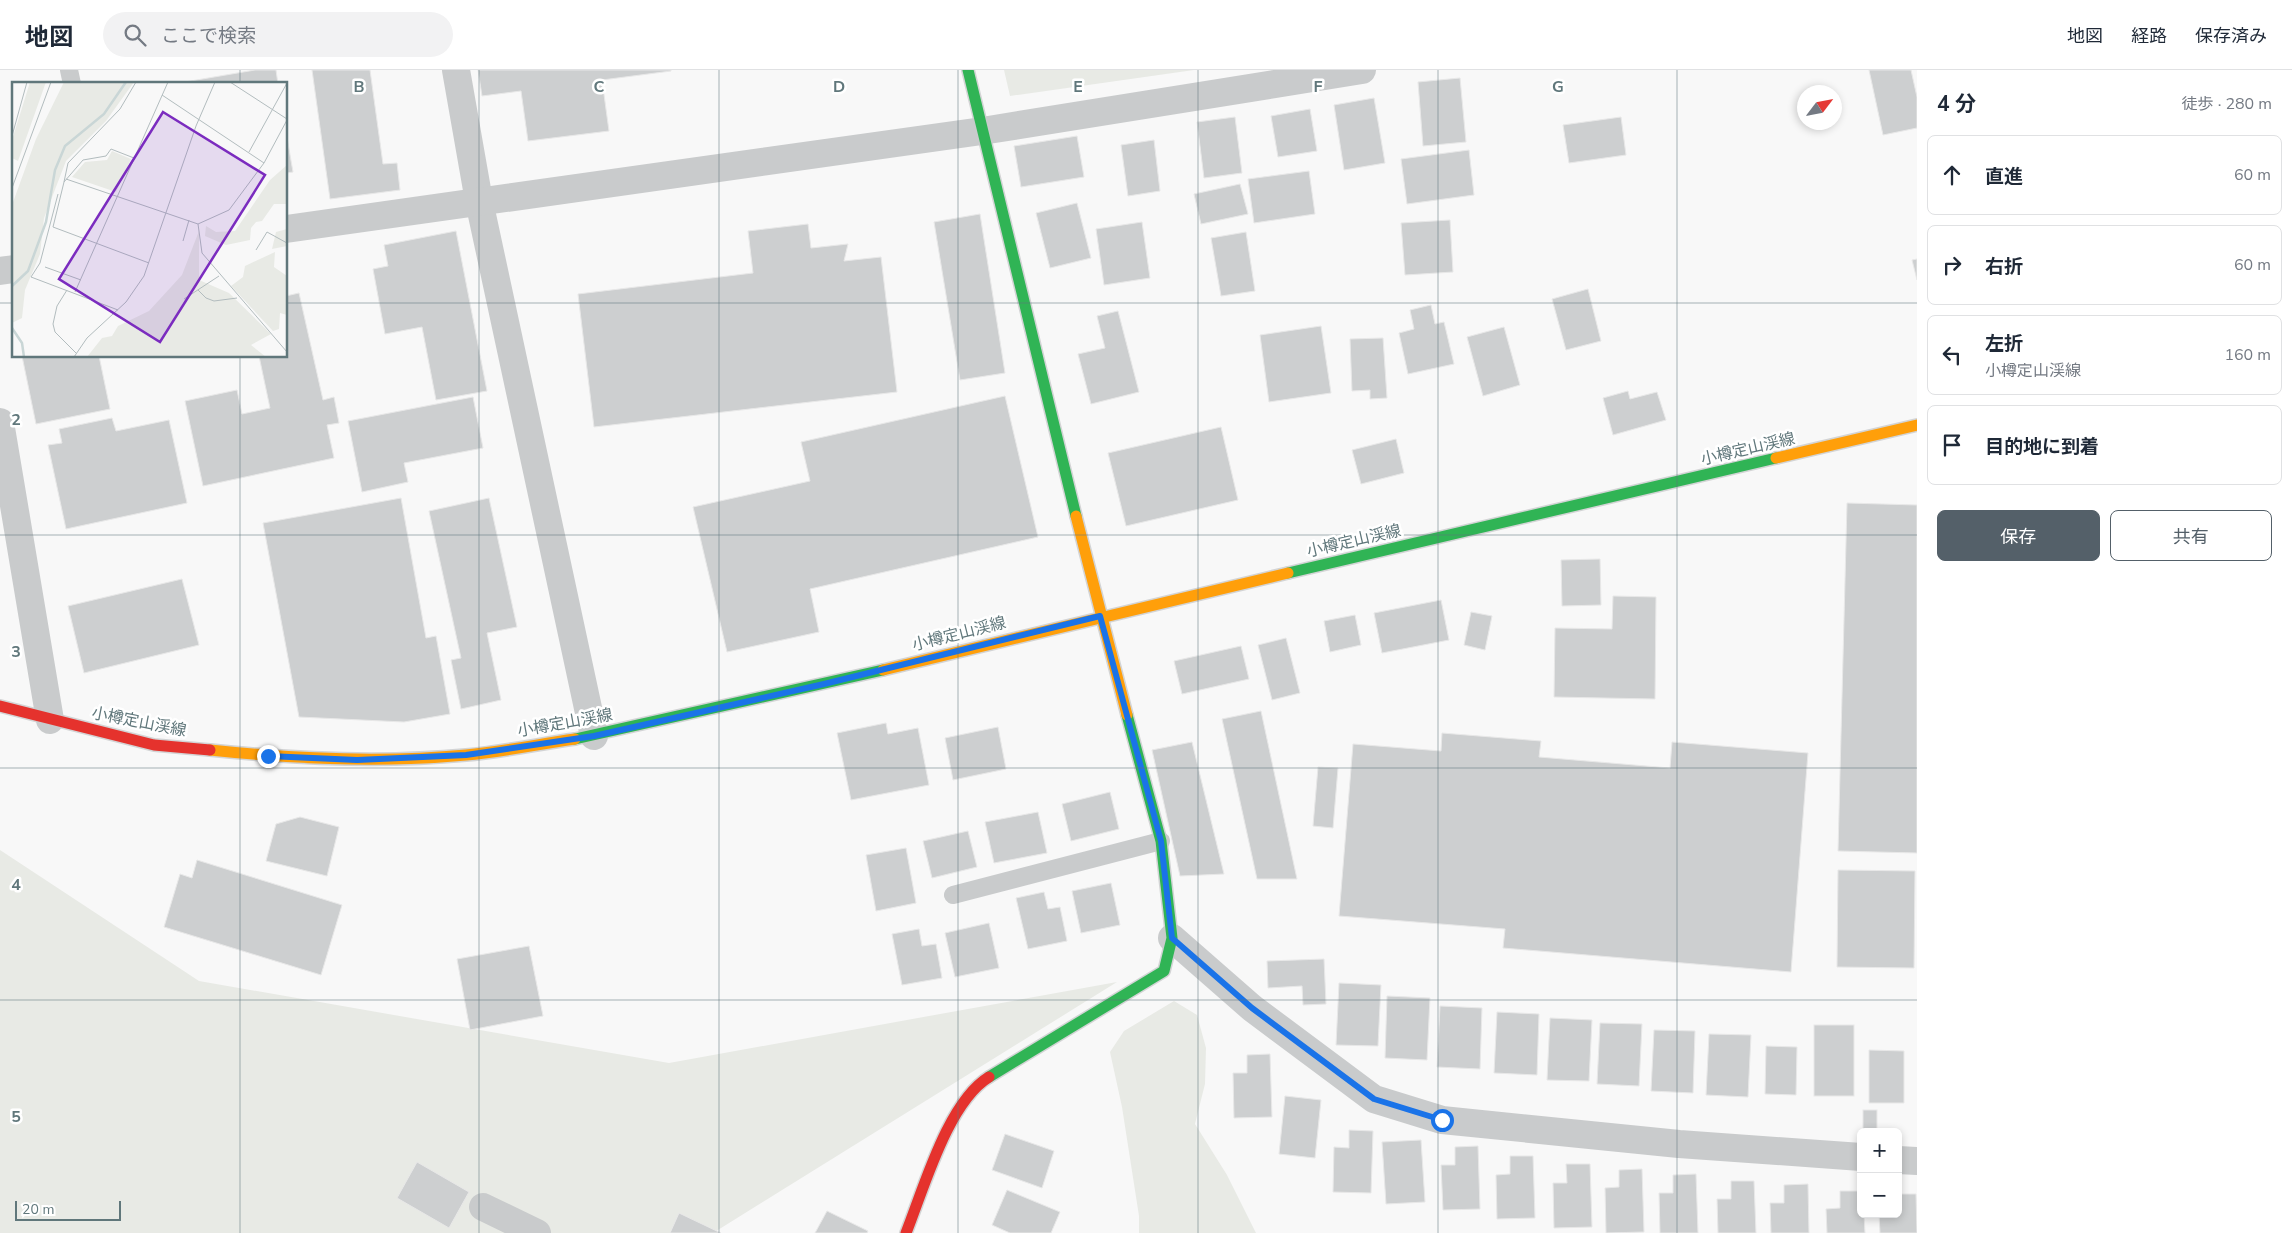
<!DOCTYPE html>
<html lang="ja">
<meta charset="utf-8">
<style>
:root{--surface:#fff;--page:#f2f2f3;--text:#1f2937;--muted:#747a83;--line:#e0e1e3;--accent:#546069}
body{margin:0;font-family:"Nunito Sans","Noto Sans JP",sans-serif;background:var(--page);color:var(--text)}
.controls{position:absolute;right:15px;bottom:15px;display:grid;overflow:hidden;border-radius:8px;box-shadow:0 2px 8px #0003}
.controls button{width:45px;height:45px;display:grid;place-items:center;padding:0;border:0;border-bottom:1px solid var(--line);background:var(--surface);color:var(--text);font:25px sans-serif}
.compass{position:absolute;left:1797px;top:15px;width:45px;height:45px;border-radius:50%;background:var(--surface);box-shadow:0 2px 8px #0003;rotate:58deg}
.scale{position:absolute;left:15px;bottom:12px;width:106px;box-sizing:border-box;padding-left:5px;border:2px solid #60777b;border-top:0;font-size:14px;line-height:18px;white-space:nowrap;color:#60777b;-webkit-text-stroke:4px #fff;paint-order:stroke}
.stop{position:absolute;width:15px;height:15px;margin:-11px;border:4px solid #1a73e8;border-radius:50%;background:#fff}
.stop.end{background:#1a73e8;border-color:#fff;box-shadow:0 1px 5px #0008}
.list{margin:0;padding:0;list-style:none}
h2{display:flex;justify-content:space-between;align-items:center;height:65px;margin:0;padding:0 20px;font-size:21px}
h2 small{font-size:16px;font-weight:400;color:var(--muted)}
.list li{display:grid;grid-template-columns:32px 1fr auto;gap:15px;align-items:center;box-sizing:border-box;height:80px;margin:0 10px 10px;padding:0 10px;border:1px solid var(--line);border-radius:8px}
.list b{display:block;font-size:19px;white-space:nowrap}
.list p{margin:0;font-size:16px;white-space:nowrap;color:var(--muted)}
.list em{font-size:16px;font-style:normal;color:var(--muted)}
.actions{display:flex;gap:10px;padding:15px 20px}
.actions a{flex:1;padding:11px 0;border:1px solid var(--accent);border-radius:8px;text-align:center;font-size:18px;color:var(--accent)}
.actions .main{background:var(--accent);color:#fff}
.icon{flex:none;width:28px;height:28px;fill:none;stroke:currentColor;stroke-width:2;stroke-linecap:round;stroke-linejoin:round}
.map{position:relative;flex:none;width:1917px;height:1163px;overflow:hidden}
header{display:flex;align-items:center;gap:30px;box-sizing:border-box;height:70px;padding:0 25px;background:var(--surface);border-bottom:1px solid var(--line)}
header strong{font-size:24px}
nav{display:flex;gap:28px;margin-inline-start:auto;font-size:18px}
.search{width:350px;height:45px;background:var(--page);display:flex;align-items:center;gap:12px;box-sizing:border-box;padding:0 18px;border-radius:28px;color:var(--muted);font-size:19px}
main{display:flex}
aside{flex:1;background:var(--surface)}
.map>svg:first-child{display:block}
.green{fill:#e8eae5}
.building{fill:#cdcfd0;stroke:#e8e8e8}
.lines{fill:none;stroke-linecap:round;stroke-linejoin:round}
.fast-casing{stroke:#d3d4d5;stroke-width:14}
.slow-casing{stroke:#d3d4d5;stroke-width:14}
.jam-casing{stroke:#d3d4d5;stroke-width:14}
.lane{stroke:#c9cbcc;stroke-width:18}
.street{stroke:#c9cbcc;stroke-width:28}
.fast{stroke:#30b455;stroke-width:11}
.slow{stroke:#ff9f0a;stroke-width:11}
.jam{stroke:#e5322d;stroke-width:11}
.route{stroke:#1a73e8;stroke-width:6}
.grid{fill:none;stroke:#60777b;stroke-width:1;stroke-opacity:0.55}
.labels{text-anchor:middle;dominant-baseline:central;stroke-width:5;stroke-linejoin:round;paint-order:stroke}
.street-label{font-size:16px;fill:#60777b;stroke:#fff}
.inset-river{fill:none;stroke:#c9d6d6;stroke-width:2.5}
.inset-road{fill:none;stroke:#b2bcbe;stroke-width:1}
.view{fill:#7b2cbf;fill-opacity:0.15;stroke:#7b2cbf;stroke-width:2.5}
.inset-edge{fill:none;stroke:#60777b;stroke-width:2.5}
.grid-label{font-size:16px;text-anchor:middle;font-weight:bold;fill:#60777b;stroke:#fff;stroke-width:5;stroke-linejoin:round;paint-order:stroke}
</style>
<header>
<strong>地図</strong>
<div class="search"><svg class="icon" aria-label="search" viewBox="0 0 24 24"><circle cx="10" cy="10" r="6"/><path d="M15 15l6 6"/></svg>ここで検索</div>
<nav><a>地図</a><a>経路</a><a>保存済み</a></nav>
</header>
<main>
<div class="map">
<svg width="1917" height="1163" viewBox="0 0 1917 1163">
<rect width="100%" height="100%" fill="#f8f8f8"/>
<g class="green">
<path d="M1004,0H1194L1010,26Z"/>
<path d="M0,780L199,911L669,993L1117,912L713,1163H0Z"/>
<path d="M1174,931L1197,945L1206,978L1205,1014L1195,1054L1227,1105L1256,1163H1139V1146L1122,1037L1110,982L1124,961Z"/>
</g>
<g class="building">
<path d="M255,0H276L278,14H173Z"/>
<path d="M312,0H370L383,94L397,93L400,120L330,129Z"/>
<path d="M478,0H671V1L602,10L609,61L528,71L521,21L482,26Z"/>
<path d="M1869,0H1911L1917,27V58L1883,65Z"/>
<path d="M1460,8L1466,72L1423,76L1418,12Z"/>
<path d="M1374,28L1385,93L1344,100L1334,35Z"/>
<path d="M1310,39L1317,81L1278,87L1271,46Z"/>
<path d="M1235,47L1242,103L1204,108L1197,52Z"/>
<path d="M1621,47L1626,85L1569,93L1563,55Z"/>
<path d="M286,62L293,102L286,103Z"/>
<path d="M1077,66L1084,107L1021,117L1014,76Z"/>
<path d="M1154,70L1160,121L1128,126L1121,75Z"/>
<path d="M1469,80L1474,125L1407,134L1401,89Z"/>
<path d="M1309,101L1315,144L1254,153L1248,109Z"/>
<path d="M1240,114L1248,144L1201,154L1194,124Z"/>
<path d="M1077,133L1091,188L1050,198L1036,143Z"/>
<path d="M980,144L1005,303L960,310L934,152Z"/>
<path d="M1450,150L1453,202L1405,205L1401,153Z"/>
<path d="M1142,152L1150,208L1104,215L1096,159Z"/>
<path d="M808,154L811,178L848,174L844,191L881,187L897,322L594,357L578,224L753,203L748,161Z"/>
<path d="M456,161L487,321L436,330L422,257L385,264L373,199L388,196L384,175Z"/>
<path d="M1246,162L1255,221L1221,226L1211,168Z"/>
<path d="M1917,189V210L1912,190Z"/>
<path d="M1588,219L1601,271L1566,280L1552,229Z"/>
<path d="M299,223L323,330L334,327L339,353L327,355L334,388L203,416L185,331L237,320L242,344L270,338L259,286H286V226Z"/>
<path d="M1431,235L1435,254L1444,252L1454,294L1408,304L1399,263L1414,259L1410,240Z"/>
<path d="M1118,241L1139,322L1091,334L1078,284L1105,278L1097,246Z"/>
<path d="M1321,256L1331,323L1269,332L1260,265Z"/>
<path d="M1504,257L1520,315L1483,326L1467,267Z"/>
<path d="M1383,268L1387,328L1370,329V320L1352,321L1350,269Z"/>
<path d="M22,286H99L110,339L36,354Z"/>
<path d="M1628,321L1630,329L1657,322L1666,350L1613,365L1603,328Z"/>
<path d="M1005,326L1038,467L810,519L819,562L727,582L693,437L810,411L801,372Z"/>
<path d="M473,327L483,378L404,393L408,412L362,422L348,351Z"/>
<path d="M112,348L116,361L169,350L187,433L66,459L48,375L62,373L59,359Z"/>
<path d="M1221,357L1238,430L1126,456L1108,383Z"/>
<path d="M1396,369L1404,403L1361,414L1352,380Z"/>
<path d="M401,428L426,568L436,566L450,644L404,652L299,647L263,453Z"/>
<path d="M489,428L517,557L487,563L501,630L461,639L451,590L461,588L429,441Z"/>
<path d="M1847,433L1917,435V783L1838,781Z"/>
<path d="M1600,489L1601,535L1562,536L1561,490Z"/>
<path d="M182,509L199,575L84,603L68,536Z"/>
<path d="M1613,526L1656,527L1655,629L1554,627L1555,558L1612,559Z"/>
<path d="M1441,530L1449,570L1382,583L1374,543Z"/>
<path d="M1471,542L1492,546L1485,580L1464,575Z"/>
<path d="M1355,545L1361,575L1330,582L1324,551Z"/>
<path d="M1286,568L1300,623L1272,630L1258,575Z"/>
<path d="M1241,576L1249,609L1182,624L1174,591Z"/>
<path d="M1261,641L1297,809H1257L1222,649Z"/>
<path d="M886,653L888,664L918,658L929,715L851,730L837,663Z"/>
<path d="M998,657L1006,699L953,710L945,668Z"/>
<path d="M1442,663L1541,671L1539,687L1670,698L1672,672L1808,683L1791,902L1503,878L1505,859L1339,846L1353,674L1441,681Z"/>
<path d="M1192,672L1224,804L1180,806L1152,680Z"/>
<path d="M1318,697L1338,698L1333,758L1313,756Z"/>
<path d="M1110,722L1119,759L1071,771L1062,734Z"/>
<path d="M1038,742L1047,783L994,793L985,752Z"/>
<path d="M300,747L339,757L327,806L266,791L276,754Z"/>
<path d="M968,761L977,797L932,808L923,771Z"/>
<path d="M906,778L916,833L876,841L866,785Z"/>
<path d="M197,790L342,835L321,905L164,857L180,804L192,808Z"/>
<path d="M1838,800L1915,801L1914,898L1837,897Z"/>
<path d="M1111,813L1120,855L1081,863L1072,821Z"/>
<path d="M1044,822L1048,839L1060,837L1067,871L1028,879L1016,828Z"/>
<path d="M989,853L999,898L955,907L945,863Z"/>
<path d="M919,859L922,876L936,874L942,908L902,915L892,864Z"/>
<path d="M529,876L543,946L470,960L457,889Z"/>
<path d="M1324,889L1326,934L1303,935L1302,916L1268,918L1267,891Z"/>
<path d="M1339,913L1381,915L1378,976L1336,975Z"/>
<path d="M1387,926L1430,928L1427,990L1385,988Z"/>
<path d="M1440,936L1482,938L1480,999L1437,997Z"/>
<path d="M1497,942L1539,944L1537,1005L1494,1003Z"/>
<path d="M1550,948L1592,950L1589,1011L1547,1010Z"/>
<path d="M1600,953L1642,954L1639,1016L1597,1014Z"/>
<rect x="1814" y="955" width="40" height="71"/>
<path d="M1654,960L1695,961L1693,1023L1651,1021Z"/>
<path d="M1709,964L1751,965L1748,1027L1706,1025Z"/>
<path d="M1766,976L1797,977L1796,1025L1765,1024Z"/>
<path d="M1869,980L1904,981V1033H1869Z"/>
<path d="M1270,984L1272,1047L1234,1048L1233,1003H1247V985Z"/>
<path d="M1285,1026L1321,1030L1315,1088L1279,1084Z"/>
<rect x="1863" y="1040" width="14" height="22"/>
<path d="M1349,1060L1373,1061L1371,1123L1333,1122L1334,1077L1349,1078Z"/>
<path d="M1005,1064L1054,1081L1042,1118L992,1100Z"/>
<path d="M1421,1070L1425,1132L1386,1134L1382,1072Z"/>
<path d="M1478,1076L1480,1139L1443,1140L1441,1095H1455V1077Z"/>
<path d="M1510,1086H1533L1535,1148L1497,1149L1496,1105L1510,1104Z"/>
<path d="M417,1092L469,1122L449,1158L397,1128Z"/>
<path d="M1566,1094H1590L1592,1157L1554,1158L1553,1113H1567Z"/>
<path d="M1642,1099L1644,1162L1606,1163L1605,1118L1619,1117V1100Z"/>
<path d="M1696,1104L1698,1163H1660L1659,1123H1673V1105Z"/>
<path d="M1731,1111H1754L1756,1163H1718L1717,1129H1731Z"/>
<path d="M1808,1114L1809,1163H1771L1770,1133H1784V1115Z"/>
<path d="M1007,1120L1060,1142L1051,1163H1010L992,1155Z"/>
<path d="M1840,1121H1861V1144H1864L1865,1163H1827L1826,1139L1840,1138Z"/>
<path d="M1898,1124H1916L1917,1163H1880L1879,1144H1898Z"/>
<path d="M827,1141L868,1161L867,1163H815Z"/>
<path d="M679,1143L721,1163H670Z"/>
</g>
<g class="lines">
<defs>
<g id="fast">
<path d="M968,0L1076,446"/>
<path d="M1288,503L1776,388"/>
<path d="M575,669L883,600"/>
<path d="M989,1007L1164,901L1172,868L1161,771L1127,645"/>
</g>
<g id="slow">
<path d="M1776,388L1917,355"/>
<path d="M1076,446L1127,645"/>
<path d="M883,600L1288,503"/>
<path d="M210,680C295,689 381,693 466,685C502,682 539,674 575,669"/>
</g>
<g id="jam">
<path d="M0,636L154,675L210,680"/>
<path d="M906,1163C924,1118 948,1032 989,1007"/>
</g>
</defs>
<use href="#fast" class="fast-casing"/>
<use href="#slow" class="slow-casing"/>
<use href="#jam" class="jam-casing"/>
<g class="lane">
<path d="M69,0L72,14"/>
<path d="M953,825L1161,771"/>
</g>
<g class="street">
<path d="M456,0L479,131L594,666"/>
<path d="M286,159L982,61L1362,0"/>
<path d="M0,201L14,199"/>
<path d="M0,352L50,650"/>
<path d="M1172,868L1252,938L1374,1029L1442,1050L1679,1074L1861,1087"/>
<path d="M1898,1090L1917,1091"/>
<path d="M483,1137L537,1163"/>
</g>
<use href="#fast" class="fast"/>
<use href="#slow" class="slow"/>
<use href="#jam" class="jam"/>
</g>
<g class="lines">
<path class="route" d="M268,686L357,690L466,685L594,666L824,614L1100,546L1161,771L1172,868L1252,938L1374,1029L1442,1050"/>
</g>
<path class="grid" d="M240,0V14M479,0V1163M719,0V1163M958,0V1163M1198,0V1163M1438,0V1163M1677,0V1163M0,233H14M286,233H1917M240,286V1163M0,465H1917M0,698H1917M0,930H1917"/>
<g class="labels">
<g class="street-label">
<text transform="translate(1748 379) rotate(-13)">小樽定山渓線</text>
<text transform="translate(1354 471) rotate(-13)">小樽定山渓線</text>
<text transform="translate(959 564) rotate(-14)">小樽定山渓線</text>
<text transform="translate(139 652) rotate(11)">小樽定山渓線</text>
<text transform="translate(565 653) rotate(-10)">小樽定山渓線</text>
</g>
</g>
<g transform="translate(12 12)">
<rect width="275" height="275" fill="#f8f8f8"/>
<path d="M18,0H34L6,79L0,76V58ZM52,0H122L94,39L54,79L32,136L28,172L13,208L10,236L0,241V123L24,57ZM100,69L119,77L104,110L60,95L73,80L95,78ZM275,83V122H262L250,139L244,140L239,146L238,158L214,163L193,154L194,144L204,150L223,149L258,98ZM275,147V164L260,167L264,150ZM187,149V198L217,211L259,252L239,263L254,275H75L90,256L100,254L106,244L137,229L170,193ZM263,170L262,185L275,194V233L268,231L267,247L261,249L219,204L231,195L233,184Z" fill="#e8eae5"/>
<path class="inset-river" d="M0,204L16,189L34,140L43,88L53,64L92,32L114,0M0,246L10,261L12,275"/>
<path class="inset-road" d="M218,0L275,37M150,13L252,81M0,54L15,0M237,70L275,1M122,76L99,67L94,74L71,78L52,100L41,145L137,181M54,97L186,142L190,171L275,270M52,100L56,81L108,27L124,0M0,106L39,0M46,112L28,181L19,195L106,228M186,142L217,128L252,81L275,38M171,159L177,138M244,168L255,150L275,161M33,185L69,198M55,208L45,224L41,242L43,250L64,271M186,208L194,216L202,219L225,216M63,210L156,0M172,217L207,194M62,275L75,256L114,220L132,194L184,44L203,0"/>
<path class="view" d="M151,30L253,93L148,260L47,197Z"/>
<rect width="275" height="275" class="inset-edge"/>
</g>
<g class="grid-label">
<text x="359" y="22">B</text>
<text x="599" y="22">C</text>
<text x="839" y="22">D</text>
<text x="1078" y="22">E</text>
<text x="1318" y="22">F</text>
<text x="1558" y="22">G</text>
<text x="16" y="355">2</text>
<text x="16" y="587">3</text>
<text x="16" y="820">4</text>
<text x="16" y="1052">5</text>
</g>
</svg>
<div class="controls">
<button>+</button>
<button>−</button>
</div>
<svg class="compass" viewBox="-18 -18 36 36"><path d="M0-13l5 13h-10z" fill="#e53935"/><path d="M0 13l5-13h-10z" fill="#747a83"/></svg>
<div class="scale">20 m</div>
<div class="stop" style="left:1442px;top:1050px"></div>
<div class="stop end" style="left:268px;top:686px"></div>
</div>
<aside>
<h2>4 分<small>徒歩 · 280 m</small></h2>
<ul class="list">
<li><svg class="icon" aria-label="ahead" viewBox="0 0 24 24"><path d="M12 20V5M6 11l6-6 6 6"/></svg><div><b>直進</b></div><em>60 m</em></li>
<li><svg class="icon" aria-label="right" viewBox="0 0 24 24"><path d="M7 20v-9h11M14 6l5 5-5 5"/></svg><div><b>右折</b></div><em>60 m</em></li>
<li><svg class="icon" aria-label="left" viewBox="0 0 24 24"><path d="M17 20v-9H6M10 6l-5 5 5 5"/></svg><div><b>左折</b><p>小樽定山渓線</p></div><em>160 m</em></li>
<li><svg class="icon" aria-label="arrive" viewBox="0 0 24 24"><path d="M6 21V4h12l-3 4 3 4H6"/></svg><div><b>目的地に到着</b></div></li>
</ul>
<div class="actions"><a class="main">保存</a><a>共有</a></div>
</aside>
</main>
